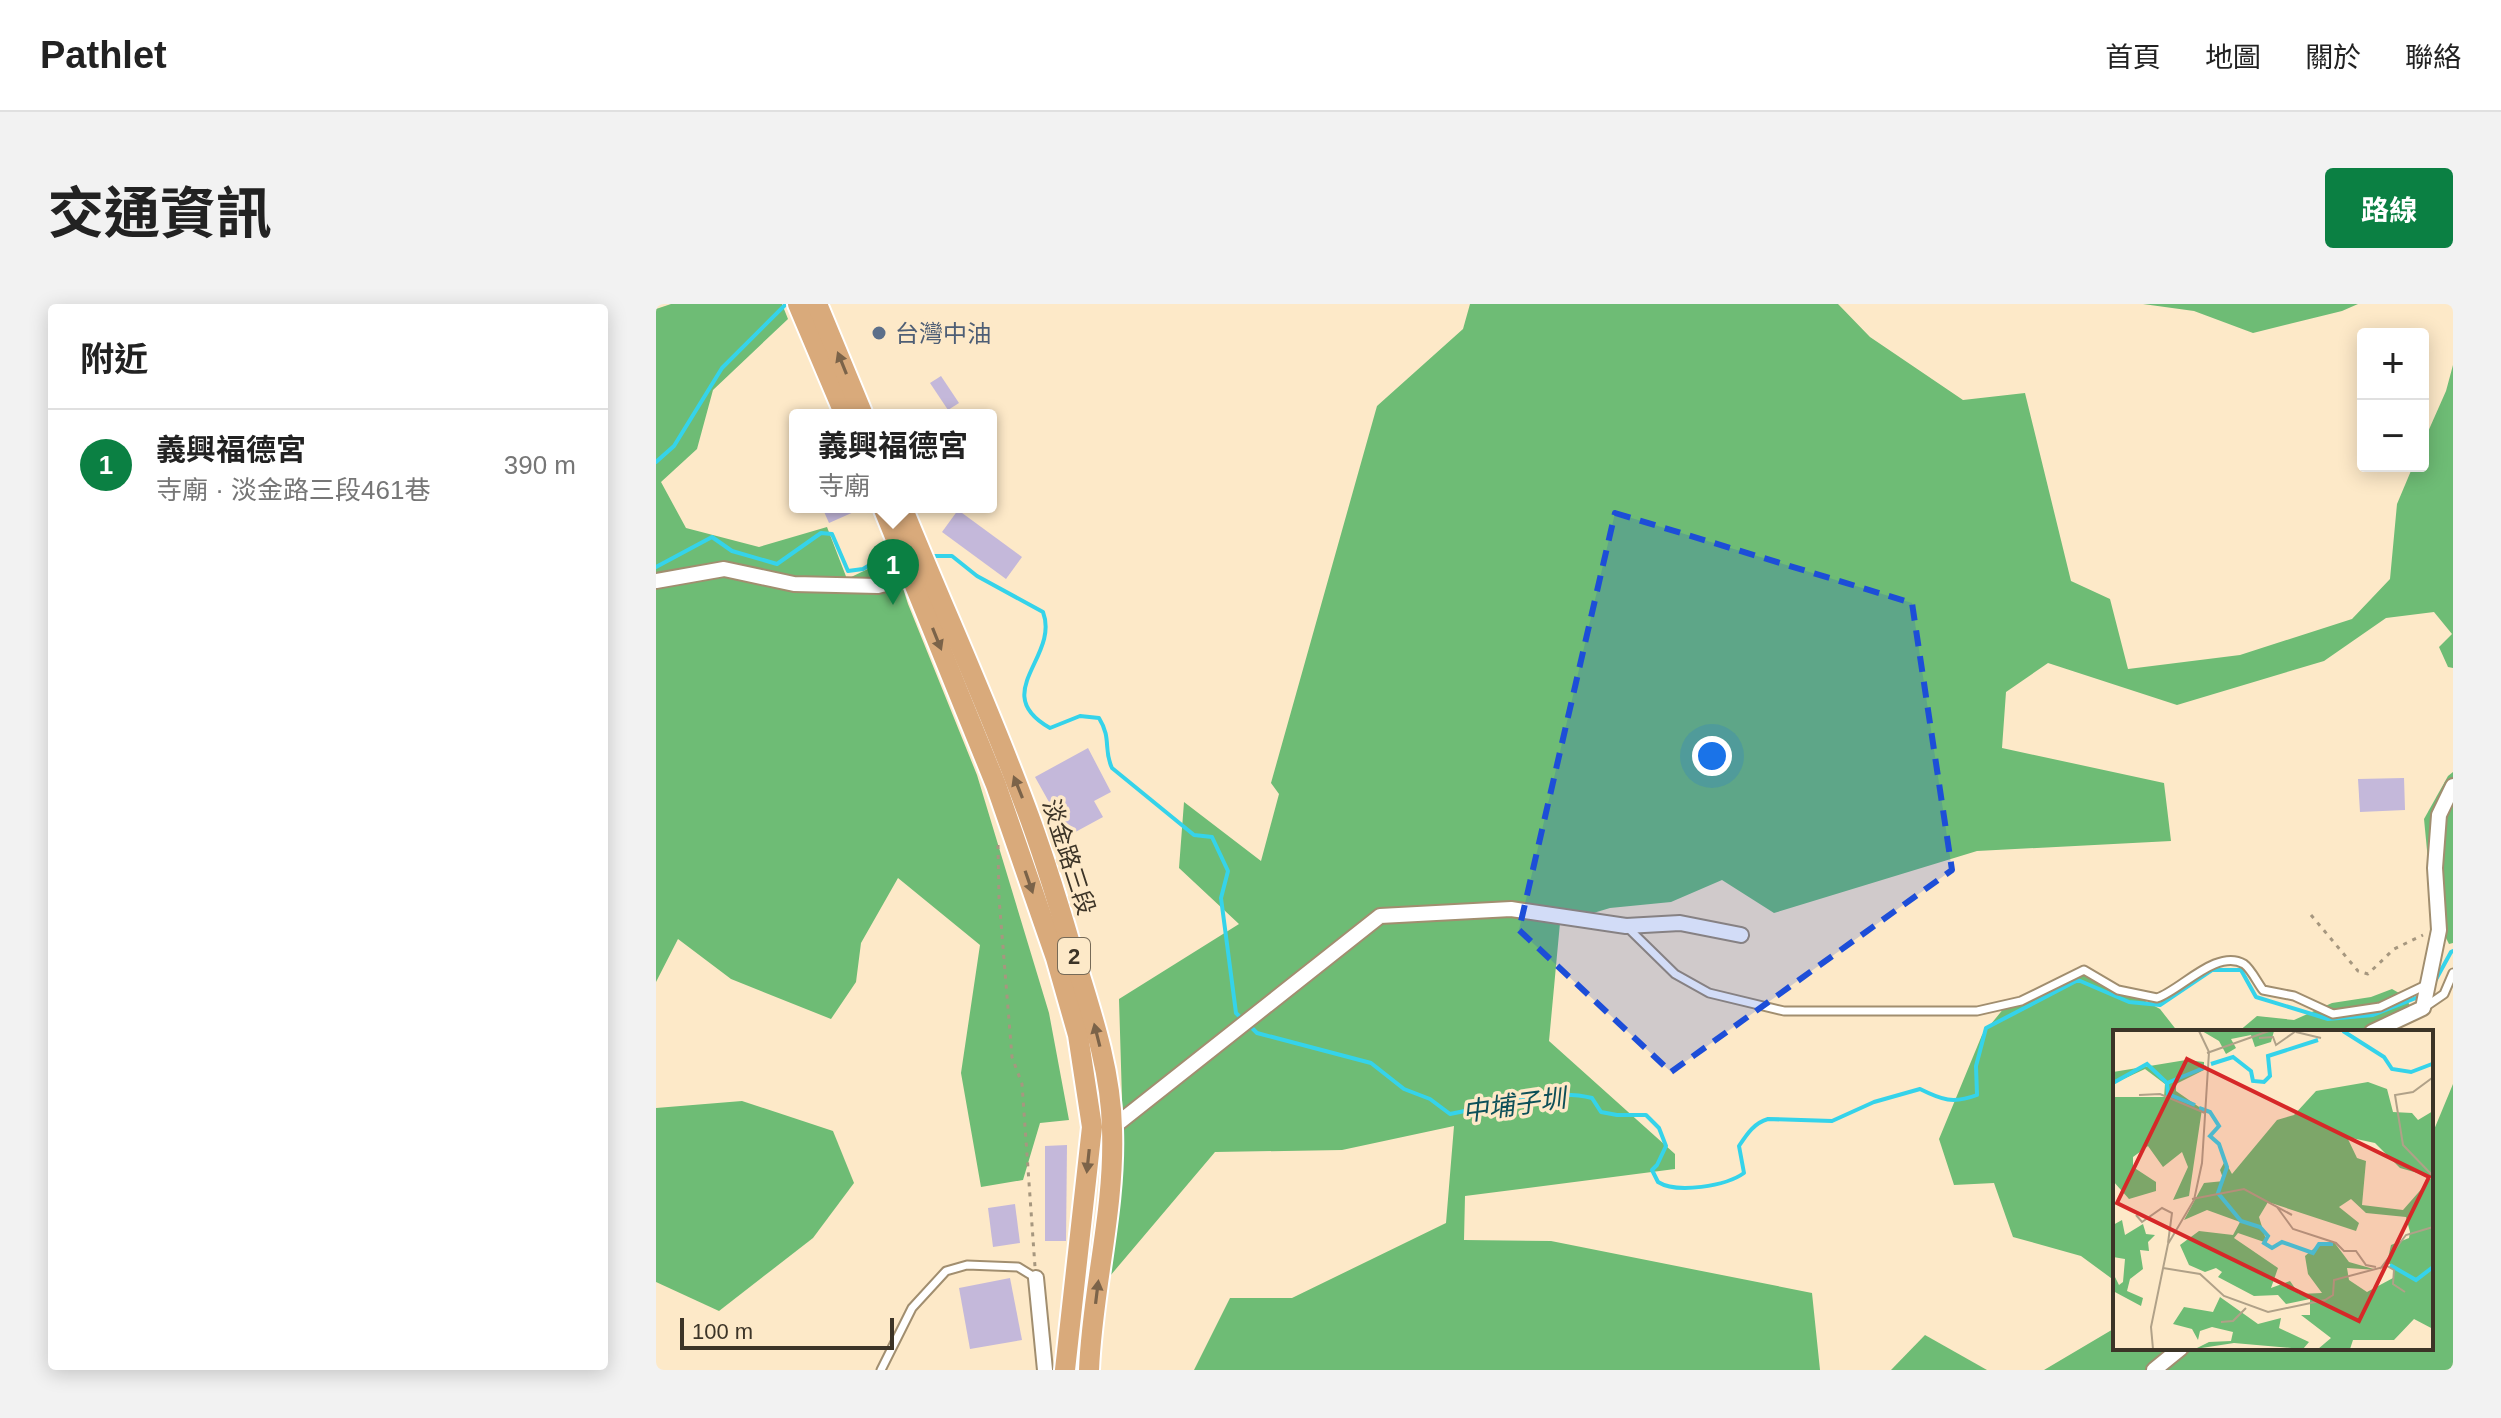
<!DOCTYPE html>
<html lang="zh-TW">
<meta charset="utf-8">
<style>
:root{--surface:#fff;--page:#f2f2f2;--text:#222;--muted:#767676;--line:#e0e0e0;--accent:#0b8043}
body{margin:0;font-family:Helvetica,"Noto Sans TC",sans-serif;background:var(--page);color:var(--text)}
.controls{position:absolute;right:24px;top:24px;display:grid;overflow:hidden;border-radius:8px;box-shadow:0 4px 20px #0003}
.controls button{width:72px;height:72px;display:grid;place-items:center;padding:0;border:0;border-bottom:2px solid var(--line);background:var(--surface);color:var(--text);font:40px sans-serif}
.scale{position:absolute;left:24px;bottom:20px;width:214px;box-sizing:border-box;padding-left:8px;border:4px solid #3c3427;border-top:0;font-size:22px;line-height:28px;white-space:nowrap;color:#3c3427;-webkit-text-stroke:6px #fde9c8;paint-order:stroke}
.you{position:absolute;left:1056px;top:452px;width:28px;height:28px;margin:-20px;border:6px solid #fff;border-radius:50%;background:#1a73e8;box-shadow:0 0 0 12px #1a73e833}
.badge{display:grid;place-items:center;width:52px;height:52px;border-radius:50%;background:var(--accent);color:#fff;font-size:26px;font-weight:700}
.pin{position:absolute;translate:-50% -66px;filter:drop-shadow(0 2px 4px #0008)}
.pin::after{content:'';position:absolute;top:42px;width:28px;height:24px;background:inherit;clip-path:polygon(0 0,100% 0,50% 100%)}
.popup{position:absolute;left:133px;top:105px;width:208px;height:104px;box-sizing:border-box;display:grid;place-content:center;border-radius:8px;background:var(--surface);filter:drop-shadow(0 2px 6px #0005);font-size:26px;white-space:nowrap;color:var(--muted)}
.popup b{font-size:30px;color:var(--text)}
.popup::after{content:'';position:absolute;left:50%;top:100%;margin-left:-16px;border:16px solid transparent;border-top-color:var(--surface)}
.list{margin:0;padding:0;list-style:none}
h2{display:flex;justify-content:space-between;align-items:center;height:104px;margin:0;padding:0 32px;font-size:34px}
h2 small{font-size:26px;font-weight:400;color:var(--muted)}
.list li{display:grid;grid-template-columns:52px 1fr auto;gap:24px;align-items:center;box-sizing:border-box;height:112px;padding:0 32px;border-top:2px solid var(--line)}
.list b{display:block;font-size:30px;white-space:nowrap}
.list p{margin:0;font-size:26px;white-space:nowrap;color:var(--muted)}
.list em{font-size:26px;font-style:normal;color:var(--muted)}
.map{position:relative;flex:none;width:1797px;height:1066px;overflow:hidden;border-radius:8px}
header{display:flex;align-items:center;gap:48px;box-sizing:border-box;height:112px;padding:0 40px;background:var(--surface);border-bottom:2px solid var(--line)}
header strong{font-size:38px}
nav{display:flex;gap:44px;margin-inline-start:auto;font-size:28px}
.intro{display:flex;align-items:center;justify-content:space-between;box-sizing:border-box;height:192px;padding:0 48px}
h1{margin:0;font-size:56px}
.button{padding:20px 36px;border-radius:8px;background:var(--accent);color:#fff;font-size:28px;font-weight:700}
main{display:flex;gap:48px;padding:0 48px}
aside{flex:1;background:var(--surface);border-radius:8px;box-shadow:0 4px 20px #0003}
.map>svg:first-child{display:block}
.forest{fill:#6ebc75}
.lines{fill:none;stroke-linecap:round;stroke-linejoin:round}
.stream{stroke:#35d3ea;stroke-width:4}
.building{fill:#c4b8da}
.service-casing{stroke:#a18e6f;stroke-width:11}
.minor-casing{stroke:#a18e6f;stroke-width:18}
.primary-casing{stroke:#fff;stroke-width:24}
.path{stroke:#a6977f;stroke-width:3;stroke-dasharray:4 6;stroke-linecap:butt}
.service{stroke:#fff;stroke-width:7}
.minor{stroke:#fff;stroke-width:14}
.primary{stroke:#d9aa7b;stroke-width:20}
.oneway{fill:#7b6349}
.marked{fill:#1d4ed8;fill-opacity:0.2;stroke:#1d4ed8;stroke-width:6;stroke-dasharray:16 10;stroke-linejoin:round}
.service-dot{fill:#5c6f8a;stroke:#fde9c8;stroke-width:3}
.labels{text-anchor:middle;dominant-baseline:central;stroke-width:7;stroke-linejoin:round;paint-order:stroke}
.shield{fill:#fde9c8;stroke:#766a57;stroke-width:2}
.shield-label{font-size:22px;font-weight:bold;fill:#3c3427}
.service-label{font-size:24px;fill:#4e5e75;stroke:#fde9c8;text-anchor:start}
.street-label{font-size:24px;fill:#3c3427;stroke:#fde9c8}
.water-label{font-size:26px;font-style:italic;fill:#0d4f58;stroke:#fde9c8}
.inset-river{fill:none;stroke:#35d3ea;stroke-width:4}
.inset-road{fill:none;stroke:#b0a188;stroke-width:2}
.view{fill:#d62828;fill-opacity:0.15;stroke:#d62828;stroke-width:4}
.inset-edge{fill:none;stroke:#3c3427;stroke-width:4}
</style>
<header>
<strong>Pathlet</strong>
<nav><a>首頁</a><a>地圖</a><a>關於</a><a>聯絡</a></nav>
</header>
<div class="intro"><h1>交通資訊</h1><a class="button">路線</a></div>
<main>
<aside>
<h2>附近<small></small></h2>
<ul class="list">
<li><span class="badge">1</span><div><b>義興福德宮</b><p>寺廟 · 淡金路三段461巷</p></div><em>390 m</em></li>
</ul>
</aside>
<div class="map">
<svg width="1797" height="1066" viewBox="0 0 1797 1066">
<rect width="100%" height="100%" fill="#fde9c8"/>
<g class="forest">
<path d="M15,0H126L132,15L57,86L41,145L5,178L30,224L103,243L171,223L191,275L237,253L252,300L321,471L393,709L413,816L384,819L367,876L325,883L305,769L324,641L242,574L205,639L200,678L175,715L75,675L22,635L0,678V5Z"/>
<path d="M814,0H1182L1214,33L1307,96L1369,89L1415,277L1454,295L1472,365L1584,351L1696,315L1734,275L1741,200L1757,162H1767V139L1790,87L1797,61V364L1792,363L1783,343L1796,330L1778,308L1730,314L1668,357L1521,401L1392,359L1350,388L1346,444L1508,479L1515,537L1321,547L1118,609L1066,576L1015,598L954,604L904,619L893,737L1019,850V865L809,892L808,936L895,937L1156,989L1164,1066H538L574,994H636L790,919L798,822L686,846L559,848L454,972L467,828L463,695L583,620L523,564L528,498L605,557L623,490L615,479L721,102L807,25Z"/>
<path d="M1487,0H1702L1686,7L1597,29L1538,7Z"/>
<path d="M1797,468V639L1793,640L1777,608L1768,515L1792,472Z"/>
<path d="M1416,667L1469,686L1504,705L1522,728H1459V977L1425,952L1357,933L1338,879L1298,881L1283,835L1326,731L1353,698Z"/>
<path d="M1736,685L1750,693L1756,707L1711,728H1582L1601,712L1638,716L1676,699L1715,693Z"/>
<path d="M1797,780V1066H1388L1459,1024V1044H1775V833Z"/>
<path d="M86,797L177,827L198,879L157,934L63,1007L0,978V804Z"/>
<path d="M1269,1031L1331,1066H1235Z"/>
</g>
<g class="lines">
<g class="stream">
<path d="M0,158L18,142L66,64L130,0"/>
<path d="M273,252H296L321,272L387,308C404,353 332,389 394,424L424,412L443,414C456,435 447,445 456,464L538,531L556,533L572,567L565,594L580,709L586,715"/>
<path d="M0,263L56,233L76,247L121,260L165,229L176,230L192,267L207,265L227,253H240"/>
<path d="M1778,679L1795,648L1797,647"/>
<path d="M593,721L601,729L715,759L748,785L774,795L794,810C835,802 895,783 936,794L945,808L961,811H990L1003,824L1010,842L1001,861L996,866L1002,878C1021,890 1070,882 1088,869L1083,842C1091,830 1098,819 1112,815L1176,817L1218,798L1264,785C1286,796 1297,800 1321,791L1320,762L1330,724L1422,676L1473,698L1504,701L1556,666H1585L1600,693L1672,715L1717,711L1765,692"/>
</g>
</g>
<g class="building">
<path d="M285,72L303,99L292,106L274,79Z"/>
<path d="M166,203H209L173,219Z"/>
<path d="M302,206L366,253L350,275L286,228Z"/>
<path d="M432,444L455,488L438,497L447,513L412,532L379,473Z"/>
<path d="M1748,474L1749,506L1704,508L1702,475Z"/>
<path d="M411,841L410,937H389V842Z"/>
<path d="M359,900L364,939L337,943L332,904Z"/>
<path d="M354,974L366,1036L314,1045L303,984Z"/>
</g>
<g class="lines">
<defs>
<g id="service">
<path d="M970,622L1019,670L1053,689L1128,707H1321L1365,697L1428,666L1462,686L1501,694C1525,686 1561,644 1588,660C1595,665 1601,678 1607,686L1638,692L1677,710L1724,703L1770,681"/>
<path d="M1769,703L1788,690L1797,669"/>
<path d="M225,1066L256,1004L290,967L311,961L362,963L380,974"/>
</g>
<g id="minor">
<path d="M0,277L68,265L138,280L222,282L262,272"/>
<path d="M1716,728L1767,704L1783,626L1779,564L1783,511L1797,482"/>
<path d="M452,823L456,824L724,612L855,605L970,622L1024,619L1085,631"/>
<path d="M380,974L389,1066"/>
<path d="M1498,1066L1525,1044"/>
</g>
<g id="primary">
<path d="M142,0L189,111"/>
<path d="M161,0L207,111"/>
<path d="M227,203L340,481L400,654L422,731L436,823L409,1066"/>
<path d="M246,203C286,302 331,399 368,499C386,546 401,595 415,643C433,702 455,763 456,825C459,906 436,986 433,1066"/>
</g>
</defs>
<use href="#service" class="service-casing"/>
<use href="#minor" class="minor-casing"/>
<use href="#primary" class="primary-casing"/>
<g class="path">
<path d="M342,541L343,594L356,753L366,780L379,963"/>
<path d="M1655,611L1702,667L1712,670L1738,645L1767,631"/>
</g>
<use href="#service" class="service"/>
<use href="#minor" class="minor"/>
<use href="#primary" class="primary"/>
</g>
<defs><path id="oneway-solid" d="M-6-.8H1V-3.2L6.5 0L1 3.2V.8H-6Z" transform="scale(2)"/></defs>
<g class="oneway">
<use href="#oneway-solid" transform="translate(186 59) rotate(-112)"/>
<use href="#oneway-solid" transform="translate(281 335) rotate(68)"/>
<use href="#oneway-solid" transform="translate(362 483) rotate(-112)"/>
<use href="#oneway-solid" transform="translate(373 578) rotate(71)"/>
<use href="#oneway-solid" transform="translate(441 731) rotate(-104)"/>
<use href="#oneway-solid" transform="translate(432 857) rotate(96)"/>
<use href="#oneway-solid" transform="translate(441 988) rotate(-83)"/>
</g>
<path class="marked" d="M959,209L1256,299L1296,566L1015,768L863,626Z"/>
<circle class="service-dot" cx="223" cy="29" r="8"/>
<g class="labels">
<rect class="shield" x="402" y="634" width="32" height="36" rx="6"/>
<g class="shield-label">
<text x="418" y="652">2</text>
</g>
<g class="service-label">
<text x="239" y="29">台灣中油</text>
</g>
<g class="street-label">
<text transform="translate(413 553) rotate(72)">淡金路三段</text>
</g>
<g class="water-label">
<text transform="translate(858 801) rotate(-8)">中埔子圳</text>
</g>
</g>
<g transform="translate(1457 726)">
<rect width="320" height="320" fill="#fde9c8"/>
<path d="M89,1L121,2L161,1L158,12L142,17L138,5L118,9L123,18L113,24L106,11ZM73,30L91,32V40L63,54V61L89,79L76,166L60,170L75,137L69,122L50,137L35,116L20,127V137L43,152V161L16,169L0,151V67H51L52,54L32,39L0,54V42ZM255,52L274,59L280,82L299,83L305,90L320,81V299L301,289L281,310H240L237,319H205L218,308L188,285H197V269L173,274L165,265L141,266L105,247L109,242L103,238L92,242L76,235L67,215L86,201L120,205L127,192L94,180L71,190L91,153L111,151L107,140L112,131L119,144L164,90L181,85L203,61ZM234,107L262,113L287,138L319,147L290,180L249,175L253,131L244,128ZM238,169L253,183L293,187L297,202L296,208L278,215L274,233L281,236L280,248L254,262L236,250L234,238L264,240L236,232L221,212L205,215L192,226L195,244L209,263L186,264L177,251L158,258L165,238L121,208L125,203L154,213L146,187L155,172L243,201L246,193L226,177ZM9,190L12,205L30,194L33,204L42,205L35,212L36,221L27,220L30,239L17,249L14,261L30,268L28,276L0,261V243L6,255L10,252L12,229L0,227V195ZM107,267L145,294L168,288L166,298L196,312L190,319L121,313L82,319L96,312L118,311L120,302L99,297L87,301L85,310L79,299L60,294L71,277L100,282Z" fill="#6ebc75" fill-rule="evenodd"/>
<path class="inset-river" d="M230,1L271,27L279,39L298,42L319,34M98,34L120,27L138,41L140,51L151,52L157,46L155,26L205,10M0,53L34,34L54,53L93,37M54,53L55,64L82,75M86,78L97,82L106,96L97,106L106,114L114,137L105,163L128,191L147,197L155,206L151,213L159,218L169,212L200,223L206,214H220M277,235L303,250L320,237"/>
<path class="inset-road" d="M183,2L208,8M320,2L319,48L300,62L282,65L290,115L320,146M146,8L160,7L163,15L183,1M94,23L156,1M26,65L47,64L92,83M79,169L131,159L179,185M164,177L180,199L223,213L231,221H243L253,235L263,237M23,185L29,192L49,178L59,183L55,213M50,238L87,244L111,266L155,282L212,270L220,265L221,250L274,236L281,240L280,254L292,262M267,239L293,205L320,197M108,292L120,291L133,278M40,319L38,297L55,214L81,170L89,133L96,22L86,1"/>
<path class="view" d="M74,29L316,147L246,291L4,173Z"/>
<rect width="320" height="320" class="inset-edge"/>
</g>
</svg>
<div class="controls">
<button>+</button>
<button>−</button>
</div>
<div class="scale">100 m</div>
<div class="you"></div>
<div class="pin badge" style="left:237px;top:301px">1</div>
<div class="popup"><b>義興福德宮</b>寺廟</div>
</div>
</main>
